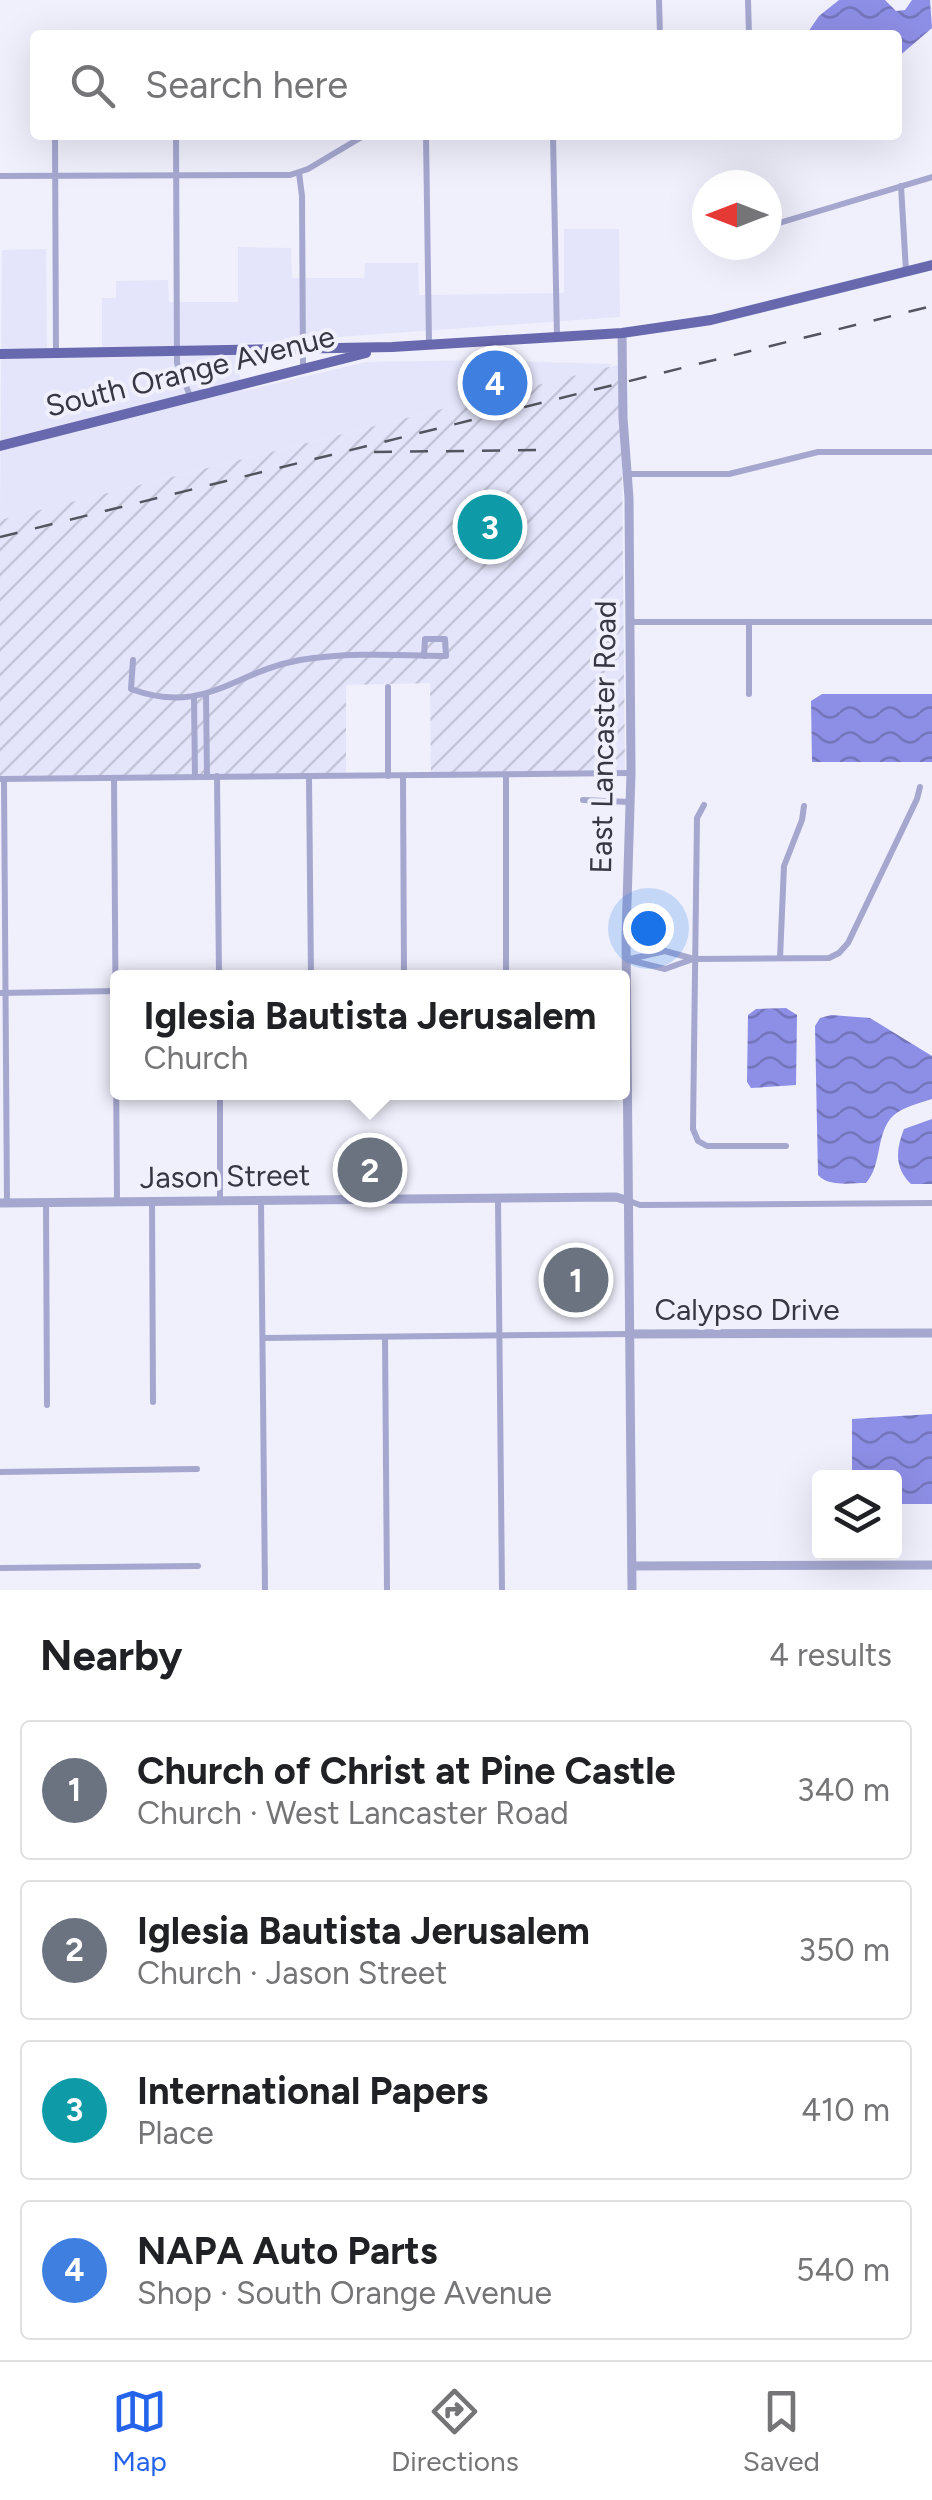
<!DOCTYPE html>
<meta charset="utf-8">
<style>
:root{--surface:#fff;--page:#f2f2f2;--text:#202124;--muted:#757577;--line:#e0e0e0;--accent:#2563eb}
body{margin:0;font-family:Figtree,sans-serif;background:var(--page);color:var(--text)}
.controls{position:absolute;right:30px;bottom:30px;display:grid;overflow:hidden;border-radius:10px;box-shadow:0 10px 40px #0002}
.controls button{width:90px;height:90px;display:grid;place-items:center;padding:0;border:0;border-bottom:2px solid var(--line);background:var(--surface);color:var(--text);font:50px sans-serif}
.compass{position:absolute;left:692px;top:170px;width:90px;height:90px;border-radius:50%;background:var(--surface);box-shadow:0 10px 40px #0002;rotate:270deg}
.you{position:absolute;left:648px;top:928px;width:35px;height:35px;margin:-25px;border:8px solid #fff;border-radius:50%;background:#1a73e8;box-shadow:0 0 0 15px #1a73e833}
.badge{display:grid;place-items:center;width:65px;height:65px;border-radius:50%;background:var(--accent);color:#fff;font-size:32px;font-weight:700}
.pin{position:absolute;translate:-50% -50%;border:5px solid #fff;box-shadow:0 2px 10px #0006}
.popup{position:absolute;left:110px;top:970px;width:520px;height:130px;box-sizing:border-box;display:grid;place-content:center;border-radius:10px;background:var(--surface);filter:drop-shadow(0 2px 8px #0005);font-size:32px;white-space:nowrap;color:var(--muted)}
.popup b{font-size:38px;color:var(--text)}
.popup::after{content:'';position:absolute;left:50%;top:100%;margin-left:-20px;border:20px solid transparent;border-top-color:var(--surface)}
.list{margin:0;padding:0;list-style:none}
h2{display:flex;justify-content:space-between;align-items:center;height:130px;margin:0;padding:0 40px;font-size:42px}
h2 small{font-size:32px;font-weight:400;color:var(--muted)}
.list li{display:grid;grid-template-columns:65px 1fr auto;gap:30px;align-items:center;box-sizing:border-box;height:140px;margin:0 20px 20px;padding:0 20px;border:2px solid var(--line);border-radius:10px}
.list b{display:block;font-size:38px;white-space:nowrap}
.list p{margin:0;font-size:32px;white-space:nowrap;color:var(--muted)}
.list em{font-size:32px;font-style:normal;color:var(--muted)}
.icon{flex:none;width:55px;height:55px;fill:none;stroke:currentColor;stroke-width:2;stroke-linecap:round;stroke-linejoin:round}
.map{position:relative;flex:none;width:932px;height:1590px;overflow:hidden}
.search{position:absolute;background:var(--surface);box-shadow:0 10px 40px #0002;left:30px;right:30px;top:30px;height:110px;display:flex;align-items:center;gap:25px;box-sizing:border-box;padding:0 35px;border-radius:10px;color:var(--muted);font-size:38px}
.sheet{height:770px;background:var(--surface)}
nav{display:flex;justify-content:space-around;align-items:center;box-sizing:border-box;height:140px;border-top:2px solid var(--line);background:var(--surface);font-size:28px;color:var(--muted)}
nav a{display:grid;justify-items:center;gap:5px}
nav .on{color:var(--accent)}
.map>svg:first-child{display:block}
.built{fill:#e4e5fb}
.industrial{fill:url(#industrial-furrows)}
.water{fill:url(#water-waves)}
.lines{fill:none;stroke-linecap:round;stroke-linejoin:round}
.minor{stroke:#a5a7cf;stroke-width:6}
.tertiary{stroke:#a5a7cf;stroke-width:9}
.primary{stroke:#6868ae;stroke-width:10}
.rail{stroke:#53545f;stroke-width:2.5;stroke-dasharray:18 18;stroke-linecap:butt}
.labels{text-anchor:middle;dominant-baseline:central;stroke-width:8;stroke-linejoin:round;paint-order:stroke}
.street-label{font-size:30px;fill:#363742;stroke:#eff0fc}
</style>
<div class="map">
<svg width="932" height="1590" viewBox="0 0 932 1590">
<defs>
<pattern id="industrial-furrows" width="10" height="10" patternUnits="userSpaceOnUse" patternTransform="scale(2.5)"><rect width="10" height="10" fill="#e4e5fb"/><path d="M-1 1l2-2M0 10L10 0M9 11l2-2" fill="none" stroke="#c4c5d8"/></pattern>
<pattern id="water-waves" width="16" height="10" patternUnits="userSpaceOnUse" patternTransform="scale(2.5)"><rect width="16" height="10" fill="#8d8ee5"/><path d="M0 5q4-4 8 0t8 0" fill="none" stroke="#7475bb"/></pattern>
</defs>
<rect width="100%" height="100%" fill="#eff0fc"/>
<path class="built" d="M564,229H619L620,317L240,344L239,373L243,391L366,362L482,360L611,364L610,367L0,520L2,250L46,249L47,353L102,352V298H116V281L168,280L169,302H238V247L291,248L292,278H364L365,263H418L419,295L564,293Z"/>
<path class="industrial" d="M621,364L625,773L431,775L430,683L346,685V775L0,779V520Z"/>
<g class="water">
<path d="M839,0H885L896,11L905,10L912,0H930L932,28L897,58V35H806L819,16Z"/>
<path d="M822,694H932V762H812L811,701Z"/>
<path d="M786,1008L797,1015L796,1085L751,1088L747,1082L748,1015L756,1009Z"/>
<path d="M831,1015L870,1018L932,1056V1099C920,1103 903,1107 894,1115C875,1132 883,1164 866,1183C850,1183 829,1187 818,1175L815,1026L820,1018Z"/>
<path d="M932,1119V1184H911C894,1168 896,1149 904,1129Z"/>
<path d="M932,1414V1504H895L894,1478L852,1477V1419Z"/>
</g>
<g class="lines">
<g class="minor">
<path d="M659,0L660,35"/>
<path d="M748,0L749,35"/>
<path d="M55,135L56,352"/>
<path d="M176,135L177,363L190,396"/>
<path d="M426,135L429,344"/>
<path d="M553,135L557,337"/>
<path d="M299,173L302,196L303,366"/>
<path d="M0,176L290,175L308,169L365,135"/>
<path d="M901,186L906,271"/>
<path d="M769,226L932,177"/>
<path d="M627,474H729L818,452H932"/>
<path d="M630,622H932"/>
<path d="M749,622V694"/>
<path d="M133,660L131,689C205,716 233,672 300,660C347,652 398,655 446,656L445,639H425L424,656"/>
<path d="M206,694L207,776"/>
<path d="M194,698L195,776"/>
<path d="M217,776L219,978"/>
<path d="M388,776V687"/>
<path d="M403,776L404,978"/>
<path d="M309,777L311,978"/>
<path d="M114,778L117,1202"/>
<path d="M0,779L631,773"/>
<path d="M4,779L7,1203"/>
<path d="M583,800L629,802"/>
<path d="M704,805L697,818L693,1129L698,1141L707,1146H786"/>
<path d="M780,958L784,866L802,820L804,806"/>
<path d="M626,960L665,951L694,959L829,958L839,953L848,943L917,799L920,787"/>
<path d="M633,961L665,969L693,959"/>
<path d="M506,978V776"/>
<path d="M0,993L118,991"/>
<path d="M220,1092V1201"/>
<path d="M498,1199L502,1590"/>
<path d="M152,1201L153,1402"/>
<path d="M261,1201L265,1590"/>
<path d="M629,1201L640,1205L932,1203"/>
<path d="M46,1203L47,1405"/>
<path d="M385,1337L387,1590"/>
<path d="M263,1338L630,1334"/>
<path d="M0,1472L197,1469"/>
<path d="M0,1568L198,1566"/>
</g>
<g class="tertiary">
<path d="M622,333L623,418L629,498L631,773L626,935L632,1590"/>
<path d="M0,1203L616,1197L629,1201"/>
<path d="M630,1334L932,1333"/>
<path d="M632,1566L932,1565"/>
</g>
<g class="primary">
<path d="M0,354L392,347L622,333L711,320L932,265"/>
<path d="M0,446L366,353"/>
</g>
<g class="rail">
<path d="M374,452L540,450"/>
<path d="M0,537L932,306"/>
</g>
</g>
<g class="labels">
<g class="street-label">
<text transform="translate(190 371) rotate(-14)">South Orange Avenue</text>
<text transform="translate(603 737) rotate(-89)">East Lancaster Road</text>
<text transform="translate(225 1176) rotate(-1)">Jason Street</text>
<text x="747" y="1309">Calypso Drive</text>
</g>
</g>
</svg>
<div class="controls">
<button><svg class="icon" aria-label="layers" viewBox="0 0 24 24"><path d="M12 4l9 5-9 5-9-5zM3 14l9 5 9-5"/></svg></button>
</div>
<svg class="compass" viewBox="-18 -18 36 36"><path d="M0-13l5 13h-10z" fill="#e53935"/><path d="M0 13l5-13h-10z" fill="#757577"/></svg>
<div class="you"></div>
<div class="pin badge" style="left:576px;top:1280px;background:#6b7280">1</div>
<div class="pin badge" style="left:370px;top:1170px;background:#6b7280">2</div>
<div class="popup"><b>Iglesia Bautista Jerusalem</b>Church</div>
<div class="pin badge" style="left:490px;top:527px;background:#0f9aa8">3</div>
<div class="pin badge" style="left:495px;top:383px;background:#3f7fe0">4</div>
<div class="search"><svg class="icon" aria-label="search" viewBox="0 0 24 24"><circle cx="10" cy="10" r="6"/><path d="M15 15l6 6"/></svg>Search here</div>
</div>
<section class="sheet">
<h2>Nearby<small>4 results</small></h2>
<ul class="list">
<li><span class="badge" style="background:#6b7280">1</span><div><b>Church of Christ at Pine Castle</b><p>Church · West Lancaster Road</p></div><em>340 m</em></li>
<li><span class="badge" style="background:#6b7280">2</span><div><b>Iglesia Bautista Jerusalem</b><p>Church · Jason Street</p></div><em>350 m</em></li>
<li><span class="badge" style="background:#0f9aa8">3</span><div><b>International Papers</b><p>Place</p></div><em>410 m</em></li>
<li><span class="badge" style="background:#3f7fe0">4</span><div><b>NAPA Auto Parts</b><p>Shop · South Orange Avenue</p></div><em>540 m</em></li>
</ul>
</section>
<nav>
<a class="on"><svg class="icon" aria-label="map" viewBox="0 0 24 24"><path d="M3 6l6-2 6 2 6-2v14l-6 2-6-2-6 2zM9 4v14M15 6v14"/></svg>Map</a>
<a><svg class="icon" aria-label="directions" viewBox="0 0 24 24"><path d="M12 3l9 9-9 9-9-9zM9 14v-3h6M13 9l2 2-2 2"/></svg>Directions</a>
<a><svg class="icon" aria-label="saved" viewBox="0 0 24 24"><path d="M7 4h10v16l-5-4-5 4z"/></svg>Saved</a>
</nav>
